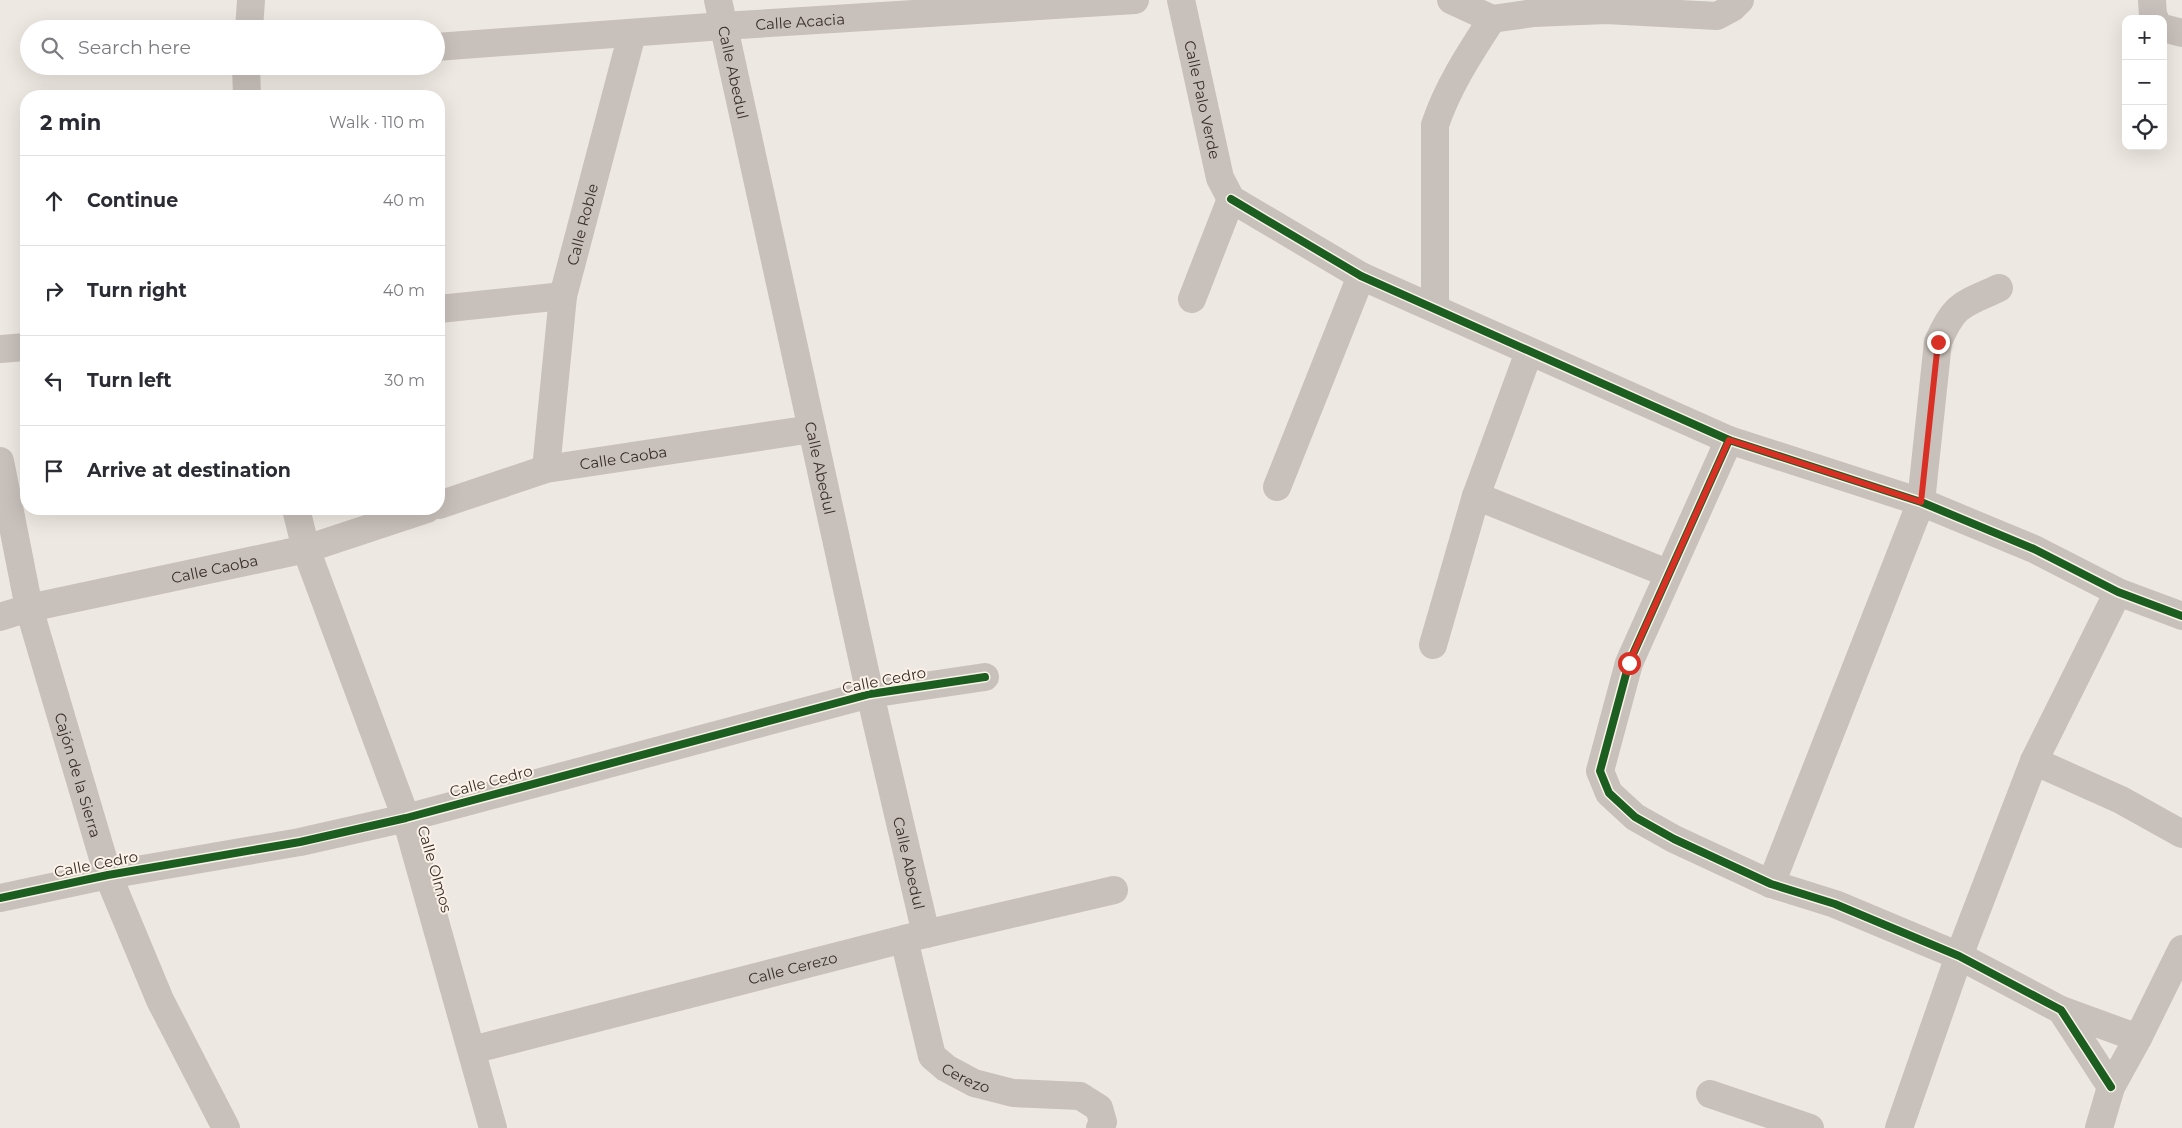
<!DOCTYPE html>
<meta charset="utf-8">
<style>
:root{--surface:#fff;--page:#f7f7f7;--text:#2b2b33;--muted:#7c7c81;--line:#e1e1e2}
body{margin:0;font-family:Montserrat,sans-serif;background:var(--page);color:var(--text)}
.controls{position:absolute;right:15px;top:15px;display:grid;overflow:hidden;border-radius:10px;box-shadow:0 5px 20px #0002}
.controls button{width:45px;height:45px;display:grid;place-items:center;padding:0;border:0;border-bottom:1px solid var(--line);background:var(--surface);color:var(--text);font:25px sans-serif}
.stop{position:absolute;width:15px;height:15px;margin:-11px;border:4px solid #d93025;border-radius:50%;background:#fff}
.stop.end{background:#d93025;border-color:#fff;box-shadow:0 1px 5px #0008}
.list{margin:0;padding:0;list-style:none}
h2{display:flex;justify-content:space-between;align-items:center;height:65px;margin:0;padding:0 20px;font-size:21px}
h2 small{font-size:16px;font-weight:400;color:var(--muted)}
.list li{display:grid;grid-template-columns:32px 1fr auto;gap:15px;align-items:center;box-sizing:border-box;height:90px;padding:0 20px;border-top:1px solid var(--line)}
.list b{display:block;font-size:19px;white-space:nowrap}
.list em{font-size:16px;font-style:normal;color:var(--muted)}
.icon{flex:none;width:28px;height:28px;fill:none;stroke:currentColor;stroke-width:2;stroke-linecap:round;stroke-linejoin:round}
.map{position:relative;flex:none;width:2182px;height:1128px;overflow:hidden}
.search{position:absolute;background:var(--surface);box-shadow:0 5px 20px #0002;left:20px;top:20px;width:425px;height:55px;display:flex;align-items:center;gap:12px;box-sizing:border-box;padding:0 18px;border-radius:28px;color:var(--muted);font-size:19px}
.panel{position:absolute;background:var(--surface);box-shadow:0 5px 20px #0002;left:20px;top:90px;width:425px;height:425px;border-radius:20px}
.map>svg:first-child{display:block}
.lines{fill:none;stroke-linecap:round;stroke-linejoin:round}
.minor{stroke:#c8c0ba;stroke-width:28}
.cycleway-casing{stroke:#fbf2e9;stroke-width:11}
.cycleway{stroke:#1b5e20;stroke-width:8}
.route{stroke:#d93025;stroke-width:6}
.labels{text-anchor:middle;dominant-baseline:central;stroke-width:4;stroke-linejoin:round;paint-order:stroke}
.street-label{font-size:15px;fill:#392d28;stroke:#fbf2e9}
</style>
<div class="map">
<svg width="2182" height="1128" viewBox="0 0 2182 1128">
<rect width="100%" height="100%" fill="#eee8e2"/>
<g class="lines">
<g class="minor">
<path id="s1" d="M718,0L870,694L926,934"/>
<path id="s2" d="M1181,0L1220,178L1231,199"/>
<path d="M1451,0L1492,19"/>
<path d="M2152,0L2153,15L2155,19"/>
<path d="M2163,28L2182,33"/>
<path d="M249,29L251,0"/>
<path id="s3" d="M436,47L723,26L1135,0"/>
<path d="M246,66L247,96"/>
<path d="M1231,199L1361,276L1729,440L1921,502L2034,549L2118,592L2182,616"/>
<path d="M1192,299L1231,199"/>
<path d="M1435,308V125C1448,86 1470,53 1492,19L1534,13L1606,10L1717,16L1732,8L1740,0"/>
<path d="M439,309L563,296"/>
<path d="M0,349L26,347"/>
<path d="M1729,440L1629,663L1600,771L1609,793L1635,817L1674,839L1771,884L1835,904L1959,956L2061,1010L2111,1087"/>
<path id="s4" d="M0,461L29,608L108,875L160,1000L226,1128"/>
<path id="s5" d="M546,469L563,296L632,34"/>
<path d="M1277,487L1361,276"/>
<path d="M1476,496L1529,352"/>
<path id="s6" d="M439,505L546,469L812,429"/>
<path d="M296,509L306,549L406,818L493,1128"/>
<path id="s7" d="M0,617L29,608L306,549L427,509"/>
<path d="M1433,645L1476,496L1667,573"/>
<path d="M2034,761L2121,800L2182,834"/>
<path d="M1771,884L1921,502L1938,342C1955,303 1962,305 1999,288"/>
<path d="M0,898L108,875L300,842L406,818L870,694L985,677"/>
<path id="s8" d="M904,939L932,1056L946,1068L974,1083L1013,1093L1080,1096L1099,1108L1103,1122L1100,1128"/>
<path d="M2061,1010L2138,1038"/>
<path id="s9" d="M472,1050L904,939L1114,890"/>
<path d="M1710,1094L1810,1128"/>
<path d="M1899,1128L1959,956L2034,761L2118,592"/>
<path d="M2099,1128L2111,1087L2138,1038L2182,949"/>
</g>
<defs>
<g id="cycleway">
<path d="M1231,199L1361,276L1729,440L1921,502L2034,549L2118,592L2182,616"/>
<path d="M1729,440L1629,663L1600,771L1609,793L1635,817L1674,839L1771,884L1835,904L1959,956L2061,1010L2111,1087"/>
<path d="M0,898L108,875L300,842L406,818L870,694L985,677"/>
</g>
</defs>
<use href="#cycleway" class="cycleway-casing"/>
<use href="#cycleway" class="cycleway"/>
</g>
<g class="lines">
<path class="route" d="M1629,663L1729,440L1921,502L1938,342"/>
</g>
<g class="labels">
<g class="street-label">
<text stroke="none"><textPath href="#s3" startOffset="365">Calle Acacia</textPath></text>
<text stroke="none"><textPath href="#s1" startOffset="74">Calle Abedul</textPath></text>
<text stroke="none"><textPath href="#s2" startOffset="102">Calle Palo Verde</textPath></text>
<text stroke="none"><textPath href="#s5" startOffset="248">Calle Roble</textPath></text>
<text stroke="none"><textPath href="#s6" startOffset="191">Calle Caoba</textPath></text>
<text stroke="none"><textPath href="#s1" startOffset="479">Calle Abedul</textPath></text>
<text stroke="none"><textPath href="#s7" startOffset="220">Calle Caoba</textPath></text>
<text transform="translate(884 680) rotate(-11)">Calle Cedro</text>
<text stroke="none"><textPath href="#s4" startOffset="324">Cajón de la Sierra</textPath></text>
<text transform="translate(491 781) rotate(-15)">Calle Cedro</text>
<text stroke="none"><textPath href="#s1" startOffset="884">Calle Abedul</textPath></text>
<text transform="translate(96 864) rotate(-11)">Calle Cedro</text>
<text transform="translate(435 869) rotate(74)">Calle Olmos</text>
<text stroke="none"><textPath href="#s9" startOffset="331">Calle Cerezo</textPath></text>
<text stroke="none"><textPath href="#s8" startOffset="161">Cerezo</textPath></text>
</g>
</g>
</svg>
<div class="controls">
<button>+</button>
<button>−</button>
<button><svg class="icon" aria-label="locate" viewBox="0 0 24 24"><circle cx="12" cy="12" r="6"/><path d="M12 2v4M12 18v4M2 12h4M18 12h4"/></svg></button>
</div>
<div class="stop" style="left:1629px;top:663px"></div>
<div class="stop end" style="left:1938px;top:342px"></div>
<div class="search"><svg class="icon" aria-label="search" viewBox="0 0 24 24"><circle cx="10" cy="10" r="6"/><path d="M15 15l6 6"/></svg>Search here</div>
<section class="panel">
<h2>2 min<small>Walk · 110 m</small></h2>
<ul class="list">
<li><svg class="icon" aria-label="ahead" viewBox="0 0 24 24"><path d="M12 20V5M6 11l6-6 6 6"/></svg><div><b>Continue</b></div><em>40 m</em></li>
<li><svg class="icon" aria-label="right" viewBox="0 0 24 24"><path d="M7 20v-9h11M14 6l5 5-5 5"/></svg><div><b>Turn right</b></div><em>40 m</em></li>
<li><svg class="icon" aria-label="left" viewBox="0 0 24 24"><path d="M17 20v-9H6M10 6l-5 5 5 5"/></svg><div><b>Turn left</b></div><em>30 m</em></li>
<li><svg class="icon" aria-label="arrive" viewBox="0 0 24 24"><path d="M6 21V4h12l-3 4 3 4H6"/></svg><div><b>Arrive at destination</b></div></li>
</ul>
</section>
</div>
